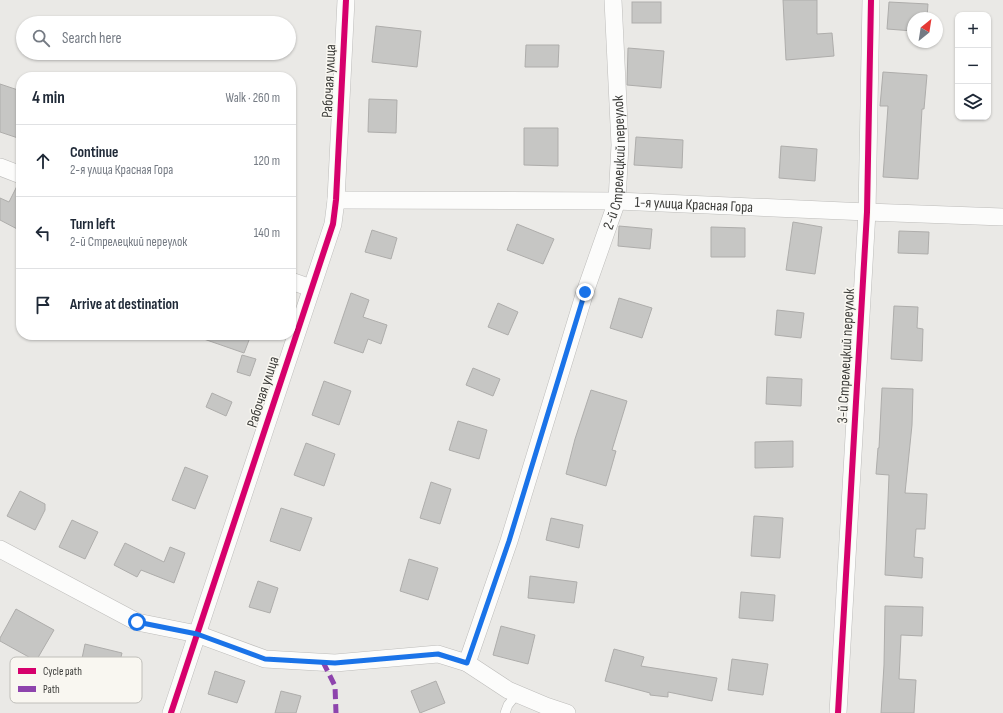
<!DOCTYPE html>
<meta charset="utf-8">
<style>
:root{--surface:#fff;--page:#f2f2f3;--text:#1f2937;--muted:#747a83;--line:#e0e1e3}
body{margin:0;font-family:"Sofia Sans Condensed",sans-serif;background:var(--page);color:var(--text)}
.controls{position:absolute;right:12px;top:12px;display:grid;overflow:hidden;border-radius:8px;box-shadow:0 1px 3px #0004}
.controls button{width:36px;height:36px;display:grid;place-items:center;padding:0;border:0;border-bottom:1px solid var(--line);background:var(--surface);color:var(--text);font:20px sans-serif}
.compass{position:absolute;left:907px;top:12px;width:36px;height:36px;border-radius:50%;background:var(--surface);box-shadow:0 1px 3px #0004;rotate:30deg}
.stop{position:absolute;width:12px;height:12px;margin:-9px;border:3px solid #1a73e8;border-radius:50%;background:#fff}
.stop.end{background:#1a73e8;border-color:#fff;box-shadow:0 1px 4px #0008}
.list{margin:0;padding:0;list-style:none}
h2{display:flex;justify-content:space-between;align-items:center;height:52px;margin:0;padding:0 16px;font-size:17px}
h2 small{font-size:13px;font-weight:400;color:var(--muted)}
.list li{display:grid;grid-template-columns:26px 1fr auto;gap:12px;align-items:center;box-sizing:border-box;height:72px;padding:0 16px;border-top:1px solid var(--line)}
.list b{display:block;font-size:15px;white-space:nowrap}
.list p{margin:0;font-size:13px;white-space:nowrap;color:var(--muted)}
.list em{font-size:13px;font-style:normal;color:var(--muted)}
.icon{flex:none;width:22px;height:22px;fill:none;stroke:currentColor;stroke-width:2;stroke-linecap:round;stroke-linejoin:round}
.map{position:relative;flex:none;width:1003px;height:713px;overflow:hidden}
.search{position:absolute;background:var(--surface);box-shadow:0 1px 3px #0004;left:16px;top:16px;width:280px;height:44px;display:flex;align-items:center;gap:10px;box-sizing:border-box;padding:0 14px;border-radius:22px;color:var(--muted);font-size:15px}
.panel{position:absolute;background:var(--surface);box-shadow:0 1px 3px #0004;left:16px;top:72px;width:280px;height:268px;border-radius:16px}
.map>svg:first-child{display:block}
.building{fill:#c6c6c4;stroke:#aeadab}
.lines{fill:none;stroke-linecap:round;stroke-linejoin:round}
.lane-casing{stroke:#bdbcba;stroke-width:10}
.street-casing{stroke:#bdbcba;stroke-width:18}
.lane{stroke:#fcfcfb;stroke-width:9}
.street{stroke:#fcfcfb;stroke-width:17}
.quiet{stroke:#8e44ad;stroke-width:5;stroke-dasharray:10 5;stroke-linecap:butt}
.cycleway-casing{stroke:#f9f7f1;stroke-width:8}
.cycleway{stroke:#d6006c;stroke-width:6}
.route{stroke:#1a73e8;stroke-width:5}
.labels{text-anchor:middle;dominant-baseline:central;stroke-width:3;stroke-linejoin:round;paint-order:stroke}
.street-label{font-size:15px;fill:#3b3b38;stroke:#f9f7f1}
.key{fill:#f9f7f1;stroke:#c0bfba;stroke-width:1}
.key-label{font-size:11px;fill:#3b3b38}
</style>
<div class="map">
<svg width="1003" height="713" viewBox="0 0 1003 713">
<rect width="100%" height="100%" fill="#eae9e6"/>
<g class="building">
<path d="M783,0H817V34L832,33L834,56L786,60Z"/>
<rect x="632" y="2" width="29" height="21"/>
<path d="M889,2L928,4L927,18H913V31L887,29Z"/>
<path d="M376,26L421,31L417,67L372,62Z"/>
<path d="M526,45H559L558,67H525Z"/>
<path d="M628,48L664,51L661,88L627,85Z"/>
<path d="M883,72L927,75L924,109H922L918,179L883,177L888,106H880Z"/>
<path d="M0,84L21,91V139L0,132Z"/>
<path d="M369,99L397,100L396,133L368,132Z"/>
<path d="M524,128H558V166L524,165Z"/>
<path d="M636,137L683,140L682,168L634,165Z"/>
<path d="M781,146L817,149L815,181L779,178Z"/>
<path d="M18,184L21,185V231L0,220V198L9,202Z"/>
<path d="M793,222L822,227L815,274L786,270Z"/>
<path d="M517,224L554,239L543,264L507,250Z"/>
<path d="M619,226L652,229L650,249L618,246Z"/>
<path d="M711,227L745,228V257H711Z"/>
<path d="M372,230L397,238L391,259L365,252Z"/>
<path d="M899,231L929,232L928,254L898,253Z"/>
<path d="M351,293L369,300L363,317L387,325L381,344L368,339L363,353L334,343Z"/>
<path d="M619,298L652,308L642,338L610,328Z"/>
<path d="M498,303L518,312L508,335L488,327Z"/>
<path d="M894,306L918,307L917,328L923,329L922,361L891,359Z"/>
<path d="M777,310L804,313L801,338L775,335Z"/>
<path d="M199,335H251L244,353L198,337Z"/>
<path d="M242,355L256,359L250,376L237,372Z"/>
<path d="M473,368L500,379L493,396L466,385Z"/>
<path d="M767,377L802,379L801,406L766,404Z"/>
<path d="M324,381L351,391L339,425L312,415Z"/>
<path d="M882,388L913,389L912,425L905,493L927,494L925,529H916L914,557L923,558L922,578L885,575L889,475L876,474L878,448H879Z"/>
<path d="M591,390L627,401L612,450L616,451L606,486L566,474L575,439Z"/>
<path d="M212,393L232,402L226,416L206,407Z"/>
<path d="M458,421L487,430L479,459L449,450Z"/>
<path d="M793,441V467L755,468V442Z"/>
<path d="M306,443L335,454L324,486L294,475Z"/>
<path d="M185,467L208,476L195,509L172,500Z"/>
<path d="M431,482L451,489L440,524L420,518Z"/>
<path d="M20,491L45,504V510L35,530L7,516Z"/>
<path d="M281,508L312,518L300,551L270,541Z"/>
<path d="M754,516L783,518L780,558L751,556Z"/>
<path d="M551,518L583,525L579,548L546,540Z"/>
<path d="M72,520L98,532L85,559L59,547Z"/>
<path d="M125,543L164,562L170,547L185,553L174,583L141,570L137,577L114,565Z"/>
<path d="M409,559L438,568L428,600L400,591Z"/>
<path d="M530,576L577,582L574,603L528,598Z"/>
<path d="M258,581L278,588L270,613L249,607Z"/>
<path d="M741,592L775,595L773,621L739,618Z"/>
<path d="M885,606L923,607L922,636L901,635L899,679L916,680L914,713H881L884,665Z"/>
<path d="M16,609L54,630L36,661L0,641V638Z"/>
<path d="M501,626L535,635L528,664L493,655Z"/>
<path d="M85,644L122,653L116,677L80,668Z"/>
<path d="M614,649L644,657L641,666L717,678L712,701L668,692V697L650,695V693L605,681Z"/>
<path d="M732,659L768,664L763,695L728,690Z"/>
<path d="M215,671L245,681L237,703L208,694Z"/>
<path d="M436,681L445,703L420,713L411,691Z"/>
<path d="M281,691L301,696L296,713H275Z"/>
</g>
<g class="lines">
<defs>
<path id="lane" d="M505,713L508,705L517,694"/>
<g id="street">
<path d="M0,167L21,175"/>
<path id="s1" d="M336,200L617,201L867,212L1003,217"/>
<path d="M291,281L311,288"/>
<path d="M0,549L137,622L197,634L265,659L335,663L438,654L467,663L508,690L546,706L567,713"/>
<path id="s2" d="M467,663L509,541L585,292L617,201L620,145L613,0"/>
<path d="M171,713L333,224L336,200L346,0"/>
<path d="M838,713L867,212L871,0"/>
</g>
</defs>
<use href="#lane" class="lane-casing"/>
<use href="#street" class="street-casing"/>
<use href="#lane" class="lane"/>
<use href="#street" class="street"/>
<path class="quiet" d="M323,662L335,686L336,713"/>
<defs>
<g id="cycleway">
<path d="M171,713L333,224L336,200L346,0"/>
<path d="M838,713L867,212L871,0"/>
</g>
</defs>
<use href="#cycleway" class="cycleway-casing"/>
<use href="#cycleway" class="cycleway"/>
</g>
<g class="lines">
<path class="route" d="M137,622L197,634L265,659L335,663L438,654L467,663L509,541L585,292"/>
</g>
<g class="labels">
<g class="street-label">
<text transform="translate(329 81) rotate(-87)">Рабочая улица</text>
<text stroke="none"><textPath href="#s2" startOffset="524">2-й Стрелецкий переулок</textPath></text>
<text stroke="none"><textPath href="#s1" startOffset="358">1-я улица Красная Гора</textPath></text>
<text transform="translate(846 356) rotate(-87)">3-й Стрелецкий переулок</text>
<text transform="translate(263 392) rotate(-72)">Рабочая улица</text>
</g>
</g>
<rect x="10" y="657" width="132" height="46" rx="6" class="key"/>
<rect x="18" y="668" width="18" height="6" fill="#d6006c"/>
<rect x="18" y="686" width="18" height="6" fill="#8e44ad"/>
<g class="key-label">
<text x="43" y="675">Cycle path</text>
<text x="43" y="693">Path</text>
</g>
</svg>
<div class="controls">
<button>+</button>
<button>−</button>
<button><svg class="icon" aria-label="layers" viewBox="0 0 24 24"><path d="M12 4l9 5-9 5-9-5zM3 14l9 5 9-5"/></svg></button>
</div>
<svg class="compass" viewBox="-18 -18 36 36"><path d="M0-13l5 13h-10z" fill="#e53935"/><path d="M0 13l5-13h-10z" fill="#747a83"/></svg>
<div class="stop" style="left:137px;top:622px"></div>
<div class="stop end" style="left:585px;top:292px"></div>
<div class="search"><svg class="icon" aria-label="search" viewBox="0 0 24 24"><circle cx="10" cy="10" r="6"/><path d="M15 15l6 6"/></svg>Search here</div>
<section class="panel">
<h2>4 min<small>Walk · 260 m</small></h2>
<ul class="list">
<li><svg class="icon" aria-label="ahead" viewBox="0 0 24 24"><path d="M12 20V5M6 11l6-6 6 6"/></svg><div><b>Continue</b><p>2-я улица Красная Гора</p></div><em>120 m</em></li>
<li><svg class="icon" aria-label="left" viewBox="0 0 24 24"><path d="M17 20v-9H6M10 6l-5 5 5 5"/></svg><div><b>Turn left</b><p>2-й Стрелецкий переулок</p></div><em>140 m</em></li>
<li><svg class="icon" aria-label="arrive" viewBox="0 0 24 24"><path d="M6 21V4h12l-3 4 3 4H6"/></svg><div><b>Arrive at destination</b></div></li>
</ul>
</section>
</div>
